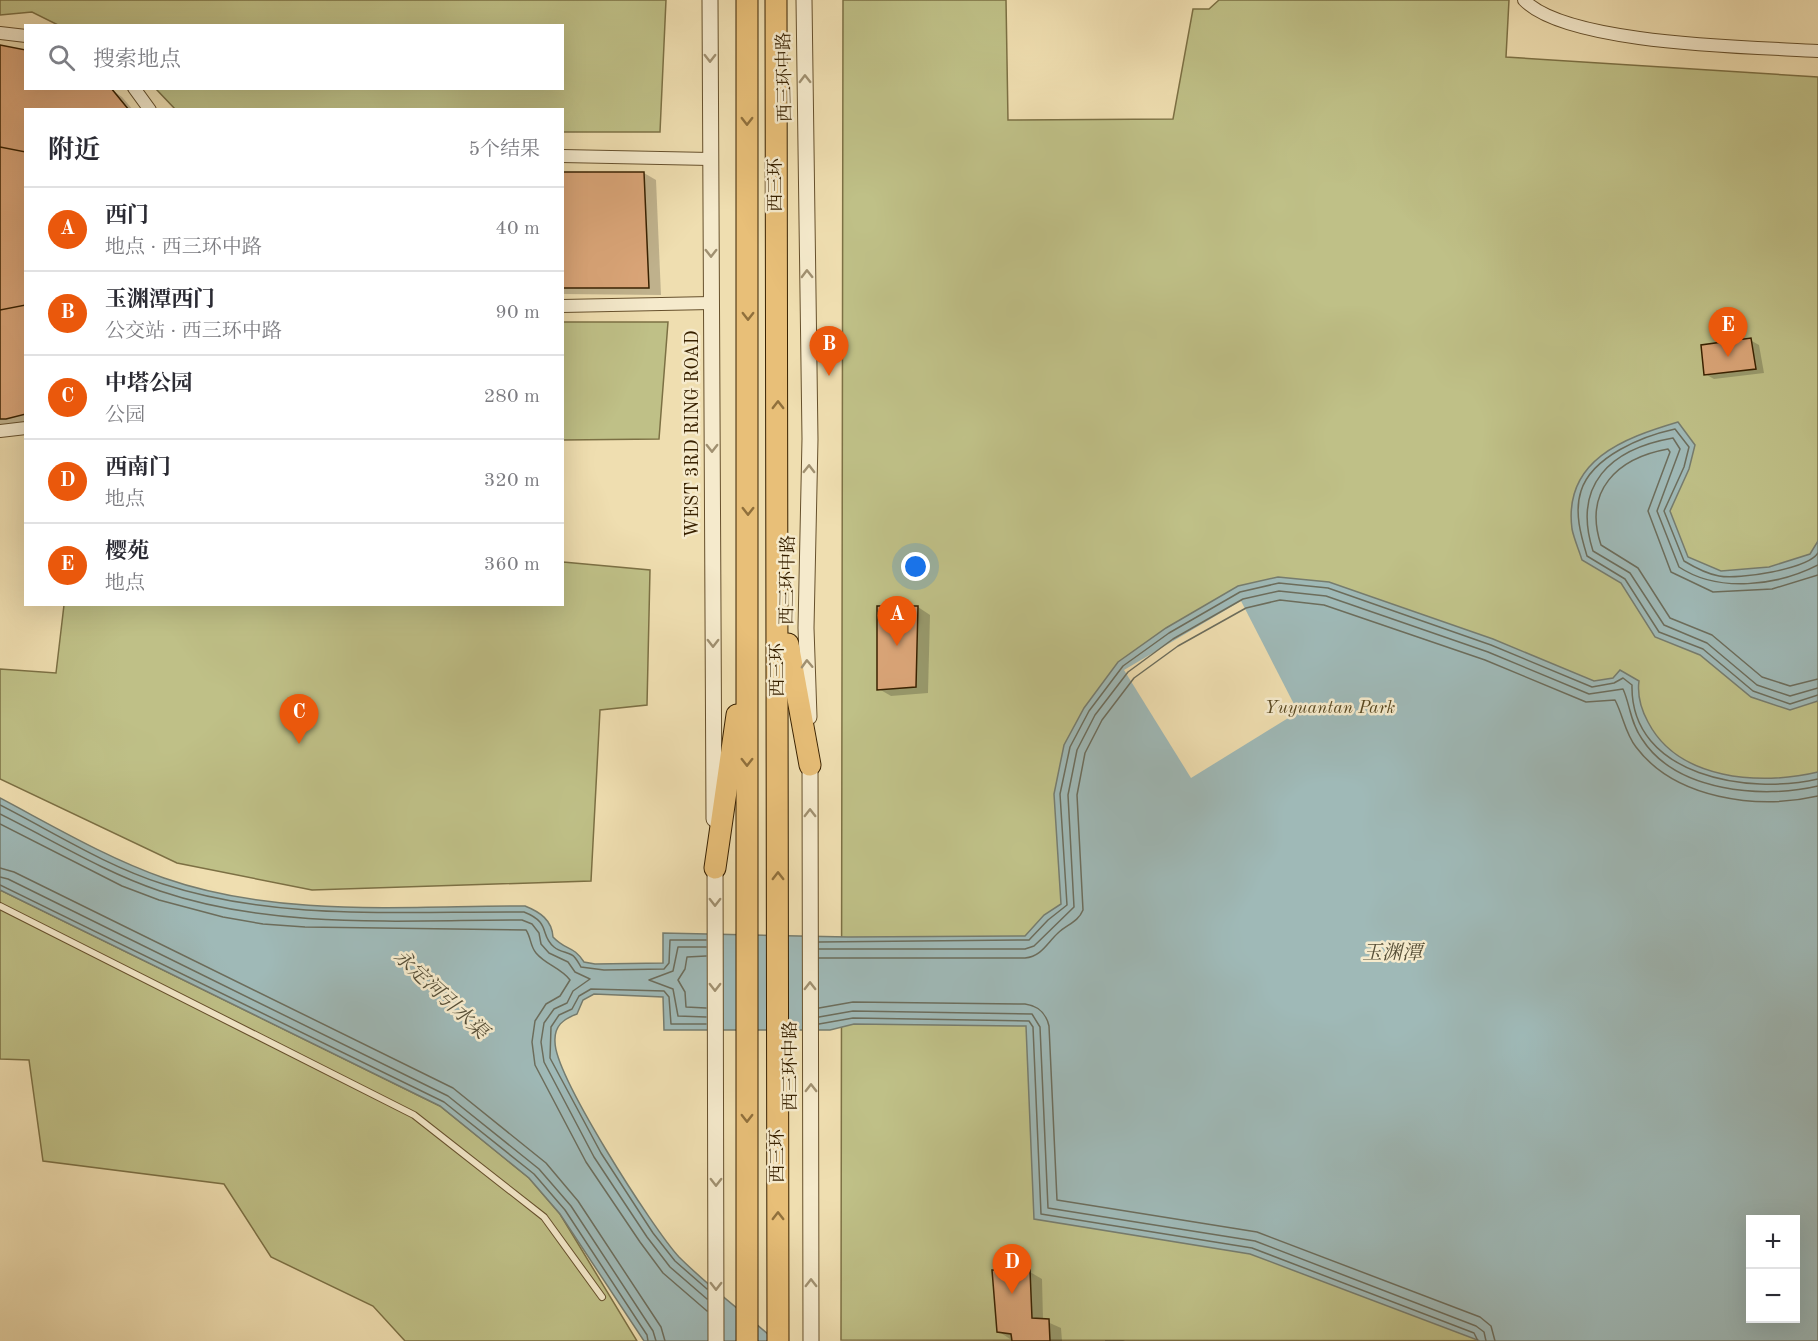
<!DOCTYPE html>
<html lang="zh">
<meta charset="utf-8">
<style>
:root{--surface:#fff;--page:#f2f2f3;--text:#2b2b33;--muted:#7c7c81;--line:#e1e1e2;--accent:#ea580c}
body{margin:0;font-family:"Old Standard TT","Noto Serif SC",serif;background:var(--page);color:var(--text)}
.controls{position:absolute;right:18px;bottom:18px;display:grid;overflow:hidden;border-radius:0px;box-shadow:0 6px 24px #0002}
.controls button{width:54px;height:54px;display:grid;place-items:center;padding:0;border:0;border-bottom:2px solid var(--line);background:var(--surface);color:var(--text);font:30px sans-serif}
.you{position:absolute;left:916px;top:567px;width:21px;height:21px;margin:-15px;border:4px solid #fff;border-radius:50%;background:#1a73e8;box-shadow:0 0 0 9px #1a73e833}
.badge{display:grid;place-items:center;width:39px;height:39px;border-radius:50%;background:var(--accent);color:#fff;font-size:20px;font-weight:700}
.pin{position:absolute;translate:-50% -50px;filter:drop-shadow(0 2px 3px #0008)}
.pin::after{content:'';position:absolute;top:32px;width:21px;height:18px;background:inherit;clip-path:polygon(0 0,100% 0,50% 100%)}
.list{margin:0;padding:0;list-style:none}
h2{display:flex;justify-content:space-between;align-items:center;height:78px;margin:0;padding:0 24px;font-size:26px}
h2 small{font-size:20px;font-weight:400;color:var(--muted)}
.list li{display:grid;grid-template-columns:39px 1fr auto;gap:18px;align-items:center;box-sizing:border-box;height:84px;padding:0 24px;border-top:2px solid var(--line)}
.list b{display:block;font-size:22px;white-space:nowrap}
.list p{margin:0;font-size:20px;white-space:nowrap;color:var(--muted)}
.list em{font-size:20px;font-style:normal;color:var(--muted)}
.icon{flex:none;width:33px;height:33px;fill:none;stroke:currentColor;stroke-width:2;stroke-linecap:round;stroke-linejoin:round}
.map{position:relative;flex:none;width:1818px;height:1341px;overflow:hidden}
.search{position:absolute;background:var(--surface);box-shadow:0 6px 24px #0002;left:24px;top:24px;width:540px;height:66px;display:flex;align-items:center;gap:15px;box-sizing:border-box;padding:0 21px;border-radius:0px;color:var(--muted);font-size:22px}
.panel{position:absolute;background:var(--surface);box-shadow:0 6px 24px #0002;left:24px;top:108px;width:540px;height:498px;border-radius:0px}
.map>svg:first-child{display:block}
.green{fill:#bfc087;stroke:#7c7044;stroke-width:1.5;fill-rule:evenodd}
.water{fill:#9fb9b7;stroke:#767c6e;stroke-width:1.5;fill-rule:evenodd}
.pier{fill:#efdeb0}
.shadow{fill:#0003}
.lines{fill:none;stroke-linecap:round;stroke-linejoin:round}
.shore{stroke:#6c6d5c;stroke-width:1.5}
.building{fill:#daa578;stroke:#382100;stroke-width:1.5}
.service-casing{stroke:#66502c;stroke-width:8}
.minor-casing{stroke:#66502c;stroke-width:14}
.tertiary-casing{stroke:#66502c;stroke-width:17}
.trunk-casing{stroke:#382100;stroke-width:23}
.service{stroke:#f5eacc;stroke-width:6}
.minor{stroke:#f5eacc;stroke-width:12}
.tertiary{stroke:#f5eacc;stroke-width:15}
.trunk{stroke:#e8bf78;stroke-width:21}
.oneway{stroke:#a09070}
.oneway2{stroke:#90703c}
.labels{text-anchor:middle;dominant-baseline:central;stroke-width:5;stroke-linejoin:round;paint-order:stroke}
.street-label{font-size:18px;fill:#382100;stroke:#f5eacc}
.park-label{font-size:18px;font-style:italic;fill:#5a4922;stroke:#f5eacc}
.water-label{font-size:20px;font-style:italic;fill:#574f37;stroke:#f5eacc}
</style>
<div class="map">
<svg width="1818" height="1341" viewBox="0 0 1818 1341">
<rect width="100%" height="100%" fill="#efdeb0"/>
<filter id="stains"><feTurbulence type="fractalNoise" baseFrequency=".00333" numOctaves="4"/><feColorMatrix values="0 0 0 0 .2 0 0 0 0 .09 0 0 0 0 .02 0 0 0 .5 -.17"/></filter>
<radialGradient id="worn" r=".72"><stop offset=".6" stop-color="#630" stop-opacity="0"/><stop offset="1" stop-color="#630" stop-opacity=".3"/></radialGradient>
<g class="green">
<path d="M0,0H666L660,132H563L562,110L175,109L156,89L562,88V26H60L32,12L0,15Z"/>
<path d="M843,0H1006L1008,120L1173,119L1193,9H1209L1219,0H1509L1506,57L1818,77V1341L841,1340ZM1750,1220H1796V1318H1750Z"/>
<path d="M563,322H668L659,439L563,440Z"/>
<path d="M563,562L650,570L647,705L600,710L591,881L312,890L177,863L0,779V669L56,673L64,605L562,604Z"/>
<path d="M0,890L440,1106L529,1178L560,1214L637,1341H405L373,1306L271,1257L224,1184L43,1161L29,1060L0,1059Z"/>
</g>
<g class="water">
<path d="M1678,422L1695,445L1689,469L1670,511L1688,557L1721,571L1769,567L1810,554L1818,541V701L1790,710L1751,697L1700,655L1655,637L1621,583L1582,560C1579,550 1574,539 1572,529C1563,460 1624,438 1678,422Z"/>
<path d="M1278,577L1329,582L1493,639L1594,681L1613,678L1620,670L1639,681C1637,696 1641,709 1648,722C1678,780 1760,786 1818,772V1341H1480L1250,1254L1034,1219L1026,1026L854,1024L830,1030H664L663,997L594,994L583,1000L577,1014C563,1019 554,1026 555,1042C555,1076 653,1229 679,1257C709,1287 744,1313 776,1341H644L560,1214L529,1178L440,1106L0,890V798C53,826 107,858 164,878C278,918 406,906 525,906C540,912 552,920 553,937C566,951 573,945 584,962L595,964L663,963V933L848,937L1025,936L1044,915L1061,904L1054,794L1064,745L1084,708L1118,662L1166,628L1238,586ZM1750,1220H1796V1318H1750Z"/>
</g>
<path class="pier" d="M1241,601L1298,712L1191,778L1124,670Z"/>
<g class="shadow">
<path d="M0,46L26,88H109L122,97L133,110H26V424L20,426L0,424Z"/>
<path d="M644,173L656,180L661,295L562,294V174Z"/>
<path d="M1750,340L1759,345L1764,373L1714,379L1705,374Z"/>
<path d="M918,607L930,615L928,693L891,696L879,689Z"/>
<path d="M1030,1272L1042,1279L1043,1320L1061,1328L1062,1341H1013L998,1331Z"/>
<path d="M1105,1340H1123L1125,1341H1105Z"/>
</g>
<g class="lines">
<g class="shore">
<path d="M1818,553C1808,569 1738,580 1719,576C1707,574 1694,567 1684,561L1664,511L1684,467L1689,447L1675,429C1643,436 1592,456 1581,491C1574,512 1581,536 1587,556L1625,579L1659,632L1703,649L1753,691L1790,704L1818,695"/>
<path d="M1818,565C1777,586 1718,593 1679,567L1657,511L1680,449L1673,438C1610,449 1572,485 1593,551L1630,573L1664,625L1707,643L1757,685L1790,696L1818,688"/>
<path d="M1818,575L1772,589L1713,592L1671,572L1648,511L1670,452L1668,449C1617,458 1583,491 1601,545L1638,568L1670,618L1712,635L1762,677L1790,686L1818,679"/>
<path d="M0,805C53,832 106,866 163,884C279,922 404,911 524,912C552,923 539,935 554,947C560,952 567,952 572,955C576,957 579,964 581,967L604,970L664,969L669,963L670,940H706"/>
<path d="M0,814C52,840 104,872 160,891C275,930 402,920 522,920L532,924L539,933L541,944L549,953L568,962L575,972L590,979L573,991L567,1003L554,1009L544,1023L541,1042L544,1062L594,1157L647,1237L670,1267L707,1299"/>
<path d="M0,824L122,886L159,900L223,917L263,924L305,927L526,930C531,937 530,946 536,953C546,965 561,968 570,980L560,996L546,1004L535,1021L532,1042L535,1065L586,1162L640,1242L663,1273L707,1311"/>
<path d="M0,868L14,872L453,1088L546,1163L578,1201L661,1327L665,1341"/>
<path d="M0,877L8,879L448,1096L539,1169L571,1206L653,1331L656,1341"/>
<path d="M0,885L444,1102L534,1174L565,1210L647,1335L648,1341"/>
<path d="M819,942L1029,940L1048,920L1067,905L1060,794L1070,747L1089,711L1123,666L1169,633L1240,592L1279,583L1328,588L1491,645L1592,687L1614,683L1623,678L1632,685C1630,777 1750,795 1818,779"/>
<path d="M706,947H678L673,971L649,980L673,989L678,1016L706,1017"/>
<path d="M819,949H1025L1034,946L1074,907L1068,795L1077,750L1095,715L1128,672L1173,639L1243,599L1279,591L1326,596L1488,652L1589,694L1623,689C1630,704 1630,722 1642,739C1676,792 1763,799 1818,786"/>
<path d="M706,956L687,957L685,969L678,980L685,992L686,1007L706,1008"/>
<path d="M819,958H1025C1042,956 1047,943 1058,933C1068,924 1078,922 1083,910L1077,795L1085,753L1102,720L1134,678L1178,646L1246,608L1280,600L1324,605L1485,660L1586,702L1615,700C1623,715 1625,733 1636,747C1675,799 1757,810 1818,796"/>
<path d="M819,1008L853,1002L1025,1004C1039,1006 1046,1013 1049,1026L1057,1200L1257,1232L1480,1317L1491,1326L1495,1341"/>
<path d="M819,1017L853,1011L1032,1014L1040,1027L1048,1208L1255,1241L1476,1326L1484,1332L1486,1341"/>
<path d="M706,1024H671L669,997L664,991L591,989L579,996L572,1009L559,1015L551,1027L550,1058L601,1153L653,1233L675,1261L707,1289"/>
<path d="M819,1024L853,1018L1029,1021L1033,1027L1041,1214L1252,1248L1474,1333L1478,1341"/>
</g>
</g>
<g class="building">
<path d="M0,45L26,50V88H111L129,110H26V414L6,419H0Z"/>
<path d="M0,147L26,152V305L0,310Z"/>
<path d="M562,172H644L649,288H562Z"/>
<path d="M1751,338L1756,369L1704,375L1701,345Z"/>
<path d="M877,606H918L916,687L877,690Z"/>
<path d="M992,1270H1030L1032,1318L1049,1319L1050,1341H1012L1011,1334L997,1332Z"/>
</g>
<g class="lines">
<defs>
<path id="service" d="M0,906L414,1115L544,1217L602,1297"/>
<g id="minor">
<path d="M1524,0C1567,45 1753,47 1818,51"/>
<path d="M0,33L26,36"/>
<path d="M134,88L150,110"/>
<path d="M562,156L710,159"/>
<path d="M562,306L711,303"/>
<path d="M0,431L26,428"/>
</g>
<g id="tertiary">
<path d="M710,0L714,819"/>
<path d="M804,0L810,439L806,628L809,717"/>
<path d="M810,756L811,1341"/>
<path d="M715,858L716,1341"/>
</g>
<g id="trunk">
<path d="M776,0L778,1341"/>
<path d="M788,644L810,765"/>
<path d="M715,868L737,715"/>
<path d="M747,1341V0"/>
</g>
</defs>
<use href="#service" class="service-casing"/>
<use href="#minor" class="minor-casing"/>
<use href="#tertiary" class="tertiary-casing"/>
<use href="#trunk" class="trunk-casing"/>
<use href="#service" class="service"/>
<use href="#minor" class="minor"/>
<use href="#tertiary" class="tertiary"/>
<use href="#trunk" class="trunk"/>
</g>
<defs><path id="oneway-chevron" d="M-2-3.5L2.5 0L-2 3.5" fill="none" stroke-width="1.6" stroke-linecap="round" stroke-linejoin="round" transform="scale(1.5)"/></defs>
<g class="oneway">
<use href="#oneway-chevron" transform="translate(710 58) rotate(90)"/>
<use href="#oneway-chevron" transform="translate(805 79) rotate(-91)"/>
<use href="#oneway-chevron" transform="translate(711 253) rotate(90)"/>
<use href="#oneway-chevron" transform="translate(807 274) rotate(-91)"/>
<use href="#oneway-chevron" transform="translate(712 448) rotate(90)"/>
<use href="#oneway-chevron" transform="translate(809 469) rotate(-89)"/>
<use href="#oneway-chevron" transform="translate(713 643) rotate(90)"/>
<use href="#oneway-chevron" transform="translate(807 664) rotate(-92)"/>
<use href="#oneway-chevron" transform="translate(810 813) rotate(-90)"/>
<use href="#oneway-chevron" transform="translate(715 902) rotate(90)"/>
<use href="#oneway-chevron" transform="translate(810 986) rotate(-90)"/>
<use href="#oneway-chevron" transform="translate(715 987) rotate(90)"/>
<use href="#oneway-chevron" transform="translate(811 1088) rotate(-90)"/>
<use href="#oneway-chevron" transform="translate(716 1182) rotate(90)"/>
<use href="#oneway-chevron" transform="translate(811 1283) rotate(-90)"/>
<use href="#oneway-chevron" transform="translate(716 1286) rotate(90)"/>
</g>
<g class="oneway2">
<use href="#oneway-chevron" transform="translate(747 121) rotate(90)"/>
<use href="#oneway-chevron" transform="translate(748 316) rotate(90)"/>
<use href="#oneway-chevron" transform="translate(778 405) rotate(-90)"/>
<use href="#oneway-chevron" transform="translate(748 511) rotate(90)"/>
<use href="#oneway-chevron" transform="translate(747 762) rotate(90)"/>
<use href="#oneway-chevron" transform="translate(778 876) rotate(-90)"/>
<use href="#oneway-chevron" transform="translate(747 1118) rotate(90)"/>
<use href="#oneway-chevron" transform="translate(778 1216) rotate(-90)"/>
</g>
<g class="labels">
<g class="street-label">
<text transform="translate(785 77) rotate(-91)">西三环中路</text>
<text transform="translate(776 185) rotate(-90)">西三环</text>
<text transform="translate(693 434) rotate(-90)">WEST 3RD RING ROAD</text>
<text transform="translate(788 580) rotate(-89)">西三环中路</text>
<text transform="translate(778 670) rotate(-90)">西三环</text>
<text transform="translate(791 1066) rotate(-90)">西三环中路</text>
<text transform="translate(778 1156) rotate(-90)">西三环</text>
</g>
<g class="park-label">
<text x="1330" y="708">Yuyuantan Park</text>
</g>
<g class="water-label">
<text x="1392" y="954">玉渊潭</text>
<text transform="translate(440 995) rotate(43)">永定河引水渠</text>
</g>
</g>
<rect width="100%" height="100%" filter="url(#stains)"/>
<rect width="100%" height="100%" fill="url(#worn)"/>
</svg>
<div class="controls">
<button>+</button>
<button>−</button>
</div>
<div class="you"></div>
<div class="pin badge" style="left:897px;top:646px">A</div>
<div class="pin badge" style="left:829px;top:376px">B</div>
<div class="pin badge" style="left:299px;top:744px">C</div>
<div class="pin badge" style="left:1012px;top:1294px">D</div>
<div class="pin badge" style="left:1728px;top:357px">E</div>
<div class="search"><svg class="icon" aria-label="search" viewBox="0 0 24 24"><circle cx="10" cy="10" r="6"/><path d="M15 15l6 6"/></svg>搜索地点</div>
<section class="panel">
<h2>附近<small>5个结果</small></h2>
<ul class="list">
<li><span class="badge">A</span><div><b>西门</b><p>地点 · 西三环中路</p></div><em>40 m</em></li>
<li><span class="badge">B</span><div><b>玉渊潭西门</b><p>公交站 · 西三环中路</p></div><em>90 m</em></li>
<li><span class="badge">C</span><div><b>中塔公园</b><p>公园</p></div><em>280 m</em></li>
<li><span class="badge">D</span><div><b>西南门</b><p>地点</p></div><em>320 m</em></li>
<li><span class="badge">E</span><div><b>樱苑</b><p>地点</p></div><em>360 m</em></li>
</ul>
</section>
</div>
